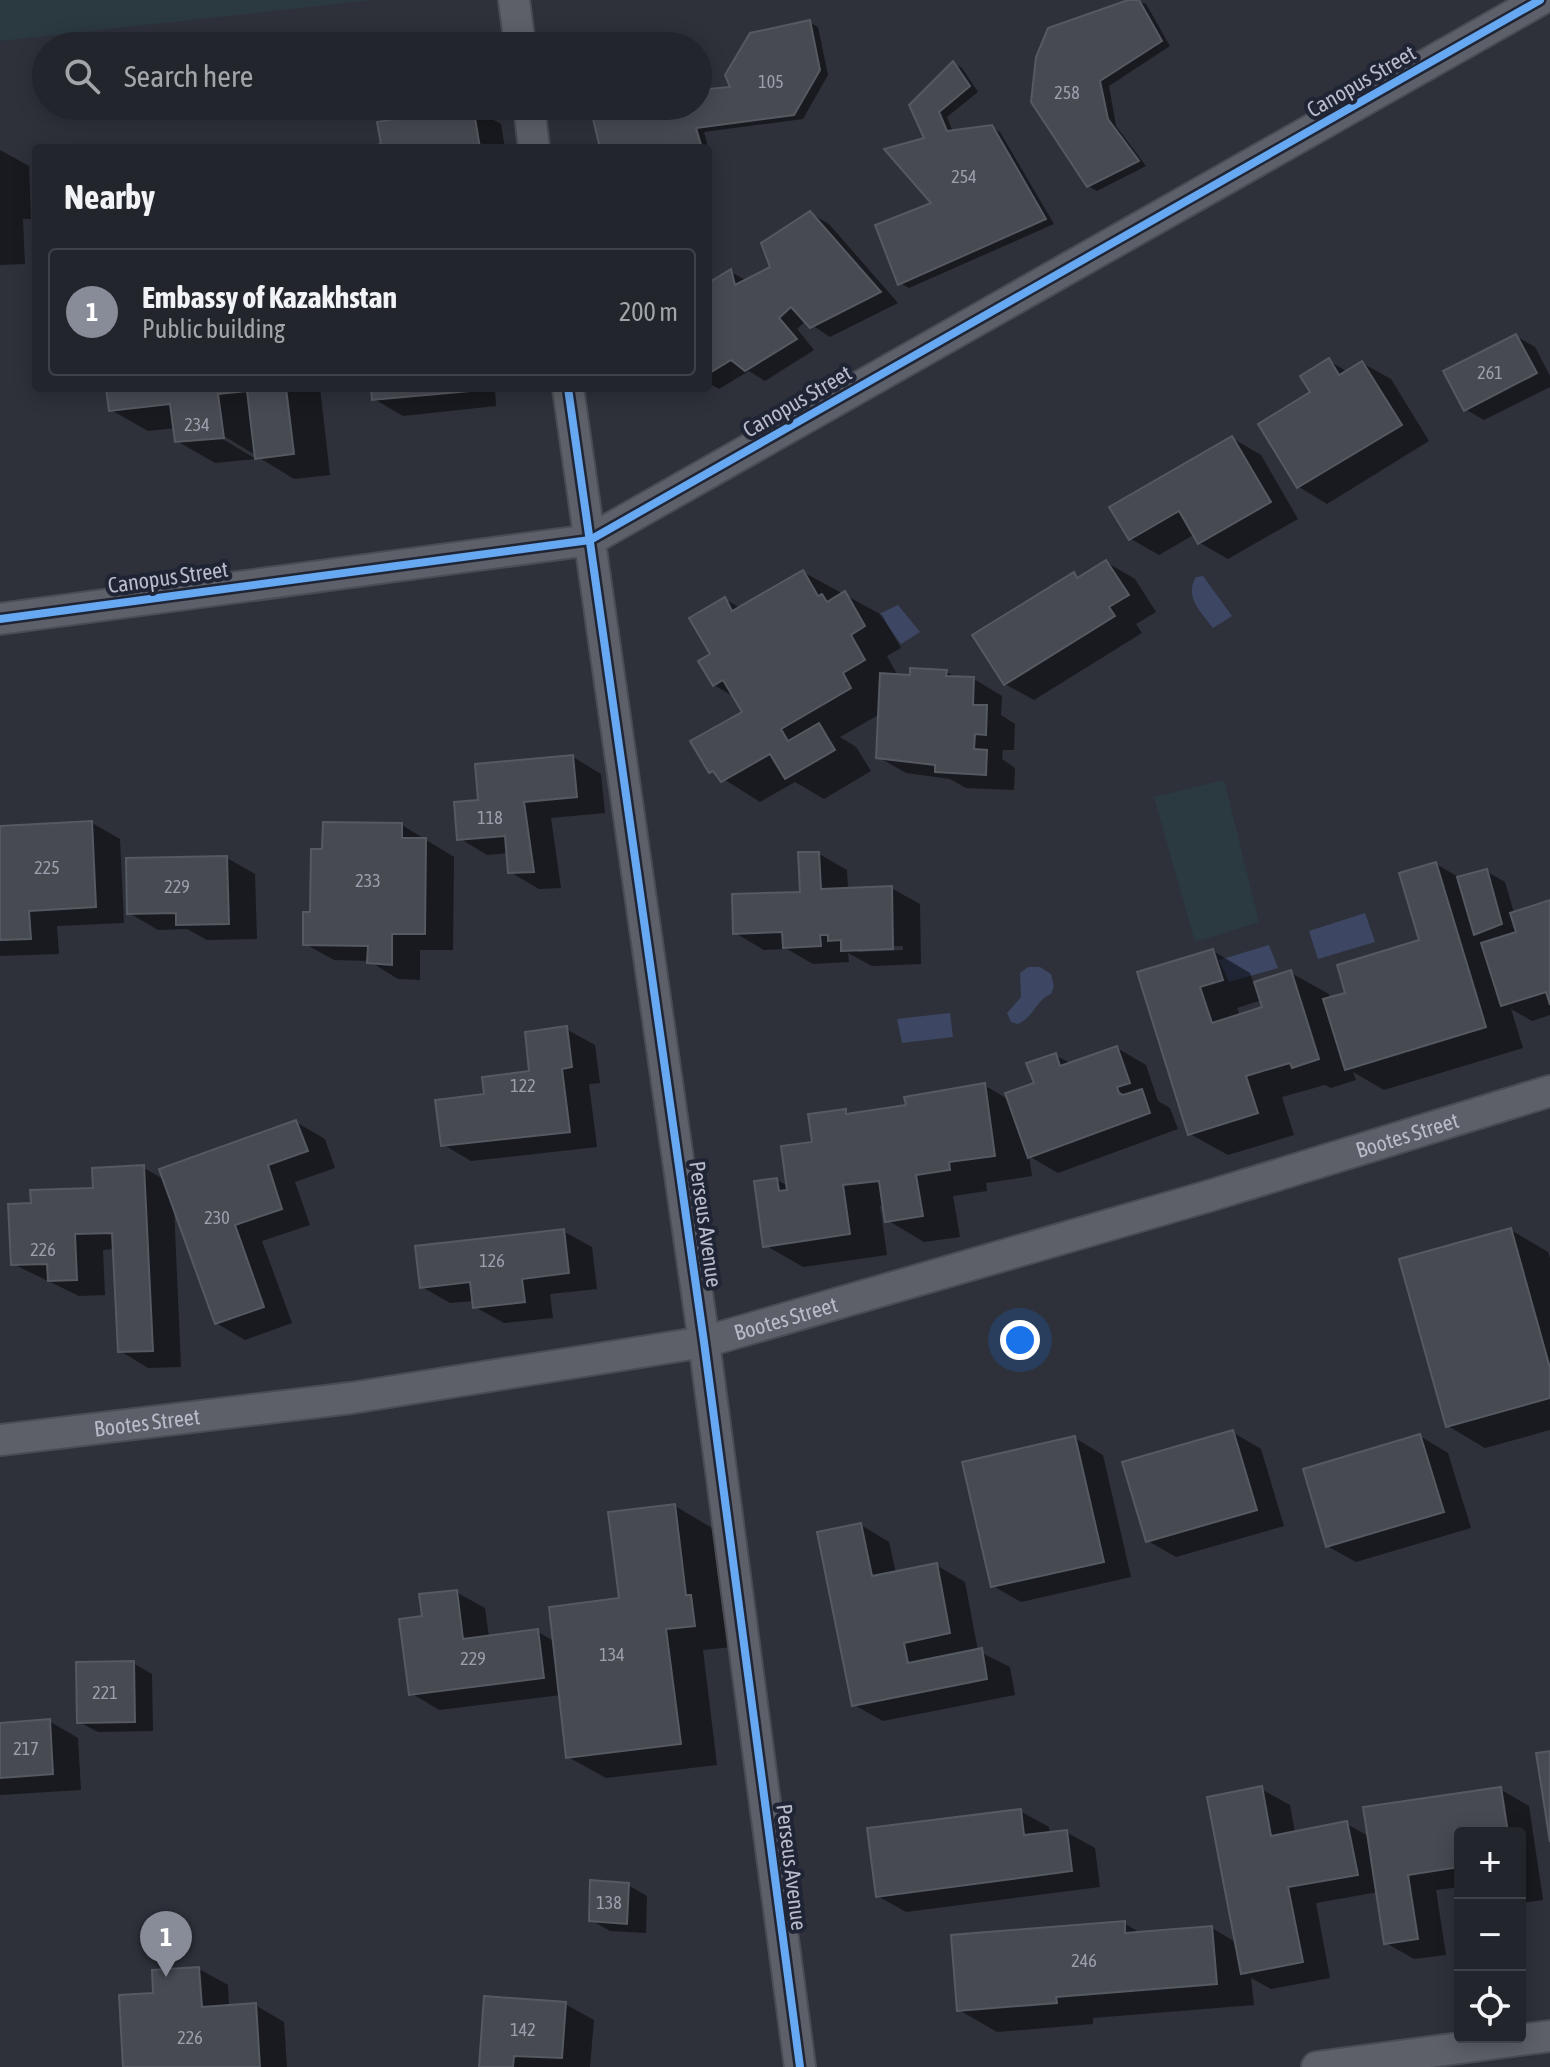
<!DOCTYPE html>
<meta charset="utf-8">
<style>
:root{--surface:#22252c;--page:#2a2d34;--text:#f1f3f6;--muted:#a2a5a9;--line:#3f4248;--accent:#888b98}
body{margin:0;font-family:"Asap Condensed",sans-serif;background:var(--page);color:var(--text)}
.controls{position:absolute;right:24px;bottom:24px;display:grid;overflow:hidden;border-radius:8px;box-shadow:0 4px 20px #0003}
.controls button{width:72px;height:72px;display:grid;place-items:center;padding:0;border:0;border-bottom:2px solid var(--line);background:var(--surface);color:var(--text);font:40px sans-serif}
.you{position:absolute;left:1020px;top:1340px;width:28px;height:28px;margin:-20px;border:6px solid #fff;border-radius:50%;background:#1a73e8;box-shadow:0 0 0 12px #1a73e833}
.badge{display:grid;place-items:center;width:52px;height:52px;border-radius:50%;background:var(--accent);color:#fff;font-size:26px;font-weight:700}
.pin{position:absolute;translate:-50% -66px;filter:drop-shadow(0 2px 4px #0008)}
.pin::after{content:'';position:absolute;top:42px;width:28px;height:24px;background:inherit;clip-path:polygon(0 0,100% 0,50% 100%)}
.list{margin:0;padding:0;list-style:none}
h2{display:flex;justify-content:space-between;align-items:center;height:104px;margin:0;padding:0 32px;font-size:34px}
h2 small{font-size:26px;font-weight:400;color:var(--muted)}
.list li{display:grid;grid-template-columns:52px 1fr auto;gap:24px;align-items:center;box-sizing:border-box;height:128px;margin:0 16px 16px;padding:0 16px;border:2px solid var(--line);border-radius:8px}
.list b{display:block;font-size:30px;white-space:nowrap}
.list p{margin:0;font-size:26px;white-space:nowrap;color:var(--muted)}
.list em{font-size:26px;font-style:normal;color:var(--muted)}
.icon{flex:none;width:44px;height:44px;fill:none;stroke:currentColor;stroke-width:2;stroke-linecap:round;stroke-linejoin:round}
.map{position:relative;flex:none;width:1550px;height:2067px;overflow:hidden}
.search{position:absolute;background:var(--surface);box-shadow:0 4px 20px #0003;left:32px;top:32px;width:680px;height:88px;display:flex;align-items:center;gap:20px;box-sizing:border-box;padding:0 28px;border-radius:44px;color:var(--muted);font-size:30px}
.panel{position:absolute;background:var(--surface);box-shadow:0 4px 20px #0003;left:32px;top:144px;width:680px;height:248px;border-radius:8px}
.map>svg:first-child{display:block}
.green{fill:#2b3940}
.water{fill:#3d4764}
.shadow{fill:#0007;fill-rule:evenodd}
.building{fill:#484a52;stroke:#555961;stroke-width:2}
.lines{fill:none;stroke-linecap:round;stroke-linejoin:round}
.street-casing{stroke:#4a4c53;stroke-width:34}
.street{stroke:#5d6068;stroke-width:30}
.cycleway-casing{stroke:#202535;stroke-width:13}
.cycleway{stroke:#66a8f1;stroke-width:8}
.labels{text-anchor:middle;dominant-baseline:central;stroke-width:8;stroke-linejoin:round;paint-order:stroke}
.number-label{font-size:18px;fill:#9ca0ac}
.street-label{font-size:22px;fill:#b8bcca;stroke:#202535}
</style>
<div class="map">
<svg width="1550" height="2067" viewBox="0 0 1550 2067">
<rect width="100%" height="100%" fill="#2e313a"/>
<g class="green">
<path d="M0,0H371L0,41Z"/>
<path d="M1224,780L1259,922L1195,942L1154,797Z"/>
</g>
<g class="water">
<path d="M1203,576L1232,616L1213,628C1201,612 1184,597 1196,577Z"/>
<path d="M898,605L920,632L901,644L879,614Z"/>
<path d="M1365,913L1375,942L1318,959L1309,931Z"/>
<path d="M1269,945L1278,968L1229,982L1219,960Z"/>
<path d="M1028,967H1040L1051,974L1054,986L1051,994C1036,1000 1034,1017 1018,1024L1011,1022L1007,1013L1021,997L1020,973Z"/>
<path d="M950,1013L953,1037L902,1043L897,1019Z"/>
</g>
<g class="shadow">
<path d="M1134,0L1146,4L1170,46L1109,86L1116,126L1146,166L1097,191L1088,186L1038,57Z"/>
<path d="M809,22L818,27L828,75L803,119L704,132L712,162H708V148H602L592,106H698V92L733,89Z"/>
<path d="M953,63L962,68L978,92L947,117L953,132L991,127L1000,132L1054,224L909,288L900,283L935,204L927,139Z"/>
<path d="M472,108L501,124L505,148H373Z"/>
<path d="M0,150L29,166L31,219H23L25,264L0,265Z"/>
<path d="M810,213L829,224L898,303L830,337L806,321L797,329L814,350L765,381L749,371L719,389L708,383V286L731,272L747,281L772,268Z"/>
<path d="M1516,336L1535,347L1550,376V387L1484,420L1465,409Z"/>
<path d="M1329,361L1348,372L1362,363L1391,379L1429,441L1327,504L1299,487L1313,393Z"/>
<path d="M108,388H320L330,475L294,479L216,431L214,434L256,459L215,463L177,441L175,428L148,431L111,410Z"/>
<path d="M373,388H495L496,406L403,416L374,399Z"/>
<path d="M1232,438L1261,455L1298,519L1228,559L1200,543L1195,534L1159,555L1131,539Z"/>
<path d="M1106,562L1135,579L1156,612L1136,624L1142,633L1034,700L1005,684L1074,574L1080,578Z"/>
<path d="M803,572L882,615L901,648L887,656L898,676L946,672L958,678L974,679L1002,696L1001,715L1015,724L1014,750H1003L1002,759L1015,768L1014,790L966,788L950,779L906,773L878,757L880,714L840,737L856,747L871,771L824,799L795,782L760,802L711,771L745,712L736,698L714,685L713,654L725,599L740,608Z"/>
<path d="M573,757L601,774L605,813L551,818L561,888L539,889L510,872L509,853L487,855L459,838L480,802Z"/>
<path d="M92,823L120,839L124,923L57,926L59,954L0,956V828Z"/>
<path d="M402,825L454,857L453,950H420V980L398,979L369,961L334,960L305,944L324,851Z"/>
<path d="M819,854L847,870L848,889L891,888L920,904L921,964L872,966L848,953L849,962L813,964L787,949L764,950L735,933L802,894ZM903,946V950L858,952L854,948Z"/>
<path d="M227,858L255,874L257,939L207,940L187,929L158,930L129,913Z"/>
<path d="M1436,864L1460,878L1486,871L1505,882L1514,913L1550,902V1015L1532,1021L1511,1009L1523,1048L1384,1090L1353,1072L1356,1080L1331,1088L1325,1085L1282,1097L1294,1135L1228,1155L1190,1134L1140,973L1213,951L1250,973L1254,984L1291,973L1329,994L1330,999L1348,994L1422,941ZM1262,1000L1265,1008L1240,1016L1237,1008Z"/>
<path d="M566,1029L595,1045L600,1083L589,1084L597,1147L471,1161L442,1144L486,1096L532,1073Z"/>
<path d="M1117,1048L1146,1065L1158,1101L1170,1108L1178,1129L1058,1173L1029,1156L1032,1176L986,1183L987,1191L953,1196L960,1237L924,1242L887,1220L884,1206H880L887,1255L803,1267L765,1245L777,1180L788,1186L814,1143L845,1111L853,1115L908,1107L984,1085L1009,1100L1036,1084L1055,1055L1072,1064Z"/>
<path d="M296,1122L325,1139L335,1168L295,1182L310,1225L262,1241L292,1323L245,1340L216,1323L174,1206L181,1367L148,1368L120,1351L115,1249L103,1250L105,1295L79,1296L13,1264L33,1205L95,1190L144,1168L165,1180Z"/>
<path d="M1511,1230L1548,1252L1550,1258V1430L1485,1448L1448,1426Z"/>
<path d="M563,1231L592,1247L597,1289L550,1294L553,1318L504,1323L475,1307L474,1301L450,1303L422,1287Z"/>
<path d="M1232,1432L1261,1449L1284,1526L1176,1557L1148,1541Z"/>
<path d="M1420,1436L1448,1453L1471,1528L1356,1562L1327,1546Z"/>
<path d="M1075,1438L1103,1455L1131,1577L1021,1602L993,1586Z"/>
<path d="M675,1506L712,1528L723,1616L728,1619L732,1647L703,1650L717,1765L606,1778L568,1757L561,1695L439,1710L411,1693L424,1618L456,1592L485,1608L489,1637L537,1631L555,1642L621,1599Z"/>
<path d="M861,1525L889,1542L896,1573L936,1565L965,1582L978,1651L1010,1667L1015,1695L883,1721L854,1705Z"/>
<path d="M133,1663L152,1674L153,1731L98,1732L79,1722Z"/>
<path d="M49,1721L78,1738L81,1790L0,1795V1725Z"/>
<path d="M1261,1789L1290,1805L1295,1833L1347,1824L1370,1837L1500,1789L1529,1806L1543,1900L1520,1903V1833H1460V1887L1436,1890L1446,1955L1414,1959L1386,1943L1378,1892L1316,1903L1330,1978L1271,1989L1251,1978L1254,2005L1093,2018V2024L997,2032L959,2010L1124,1923L1142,1934L1212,1928L1237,1943Z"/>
<path d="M1020,1811L1049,1827L1050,1834L1066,1832L1095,1848L1100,1887L906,1912L878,1896Z"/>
<path d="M628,1885L647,1896L646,1933L610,1931L591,1920Z"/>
<path d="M199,1969L228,1985L229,2007L255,2005L284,2022L287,2067H125L155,1994Z"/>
<path d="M565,2004L594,2020L590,2067H481Z"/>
</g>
<g class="building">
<path d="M1128,0H1139L1162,41L1100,81L1108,119L1139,161L1087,187L1031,102L1036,57L1048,28Z"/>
<path d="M810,20L820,70L794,115L696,128L702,148H600L590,106H698V90L730,87L725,75L750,33Z"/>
<path d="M953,61L970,86L939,112L947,131L992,125L1046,219L898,285L875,225L931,203L884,149L924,138L909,105Z"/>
<path d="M473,106L480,148H363L381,144L377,122Z"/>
<path d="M810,211L881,292L810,328L791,307L779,318L797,339L745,371L731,360L708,374V283L731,269L735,285L770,267L761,243Z"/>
<path d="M1516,334L1537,373L1464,411L1443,371Z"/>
<path d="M1329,358L1339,375L1362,361L1402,425L1297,488L1258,424L1310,392L1300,376Z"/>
<path d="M106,388H286L294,454L255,459L247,391L218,394L224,438L175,442L170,404L109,411Z"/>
<path d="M371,388H468L469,391L372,400Z"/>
<path d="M1232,436L1271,502L1198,544L1179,511L1129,540L1109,507Z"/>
<path d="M1106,560L1129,595L1109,607L1115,616L1004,685L972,635L1074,572L1077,578Z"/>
<path d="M803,570L818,596L822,594L827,602L845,591L865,626L851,635L865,660L843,673L851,688L781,729L788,741L819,723L835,750L785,779L770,754L721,782L713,771L709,773L690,741L742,712L723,680L713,686L698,661L710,654L689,618L725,597L732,611Z"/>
<path d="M910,668L947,670L946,676L974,677L973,705H987L986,735L975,734L974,749L987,750L986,775L935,772V765L876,758L880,673L910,675Z"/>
<path d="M573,755L577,797L524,802L534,872L508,873L505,836L457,840L454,802L478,800L475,764Z"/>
<path d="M92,821L96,907L29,911L31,939L0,940V826Z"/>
<path d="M323,822L402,823V838H426L425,934H392V965L367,963L368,946L303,945V912H310L311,849H322Z"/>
<path d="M798,852H819L821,889L892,886L893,949L841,951V940L828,941V935H820L821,946L783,948L782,932L733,934L732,894L800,892Z"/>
<path d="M227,856L229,924L176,925V913L127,914L126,858Z"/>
<path d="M1436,862L1486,1027L1345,1070L1323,999L1345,993L1337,965L1419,940L1399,873Z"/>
<path d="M1487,869L1502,924L1474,935L1457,877Z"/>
<path d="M1550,900V1005L1546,992L1501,1006L1481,943L1516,932L1510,913Z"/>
<path d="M1213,949L1223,980L1200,987L1212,1023L1262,1007L1254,982L1291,970L1319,1059L1292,1068L1290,1063L1246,1076L1258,1113L1188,1135L1137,972Z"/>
<path d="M567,1026L572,1067L562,1069L570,1132L441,1146L435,1100L484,1094L482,1077L529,1071L525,1032Z"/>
<path d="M1117,1046L1130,1083L1117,1087L1119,1093L1123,1095L1142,1089L1150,1113L1028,1158L1005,1093L1034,1083L1026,1063L1056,1053L1060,1066Z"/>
<path d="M985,1083L995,1156L949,1162L950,1170L916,1175L923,1216L885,1222L879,1181L843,1185L850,1234L763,1247L754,1181L777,1178L779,1191L787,1190L781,1146L812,1142L808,1114L846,1109V1114L906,1105L904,1097Z"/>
<path d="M296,1120L308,1151L268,1165L282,1209L235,1225L264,1307L215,1324L159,1169Z"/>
<path d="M144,1165L153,1351L118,1352L112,1233L75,1234L77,1280L48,1281L47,1264L11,1265L8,1204L31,1203L30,1190L93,1188L92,1168Z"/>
<path d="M1511,1228L1550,1368V1398L1446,1427L1399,1259Z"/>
<path d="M564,1229L569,1273L522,1279L525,1302L473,1308L470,1282L420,1288L415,1246Z"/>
<path d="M1233,1430L1257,1510L1146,1542L1122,1462Z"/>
<path d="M1420,1434L1444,1512L1326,1547L1303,1469Z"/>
<path d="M1075,1436L1104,1562L991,1587L962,1462Z"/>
<path d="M675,1504L686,1595H691L695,1626L666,1629L681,1744L566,1758L549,1607L619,1598L608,1512Z"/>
<path d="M861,1523L872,1576L937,1563L950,1633L904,1643L908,1663L982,1648L987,1679L852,1706L817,1532Z"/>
<path d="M457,1590L463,1639L538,1629L544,1678L409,1695L399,1619L422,1616L419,1594Z"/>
<path d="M134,1661L135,1722L77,1723L76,1662Z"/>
<path d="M50,1719L53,1774L0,1778V1723Z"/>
<path d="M1550,1751V1842L1536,1753Z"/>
<path d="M1262,1786L1271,1836L1347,1821L1358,1875L1288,1887L1303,1962L1241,1974L1207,1797Z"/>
<path d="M1501,1787L1508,1833H1460V1867L1408,1875L1418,1939L1384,1944L1363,1807Z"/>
<path d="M1021,1809L1024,1835L1067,1830L1072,1871L876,1897L867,1828Z"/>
<path d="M590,1880L629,1883L627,1924L589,1921Z"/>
<path d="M1125,1921V1933L1212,1926L1217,1984L1056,1997L1057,2003L957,2011L951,1935Z"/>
<path d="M199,1967L202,2007L256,2003L260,2067H123L119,1995L153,1993L152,1970Z"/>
<path d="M484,1996L566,2002L562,2058L514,2056L513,2067H479Z"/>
</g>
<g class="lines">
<defs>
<g id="street">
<path d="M514,0L520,46"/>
<path d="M529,106L534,148"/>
<path d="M568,388L704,1342L800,2067"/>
<path d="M0,619L590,540L1540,0"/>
<path id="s1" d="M0,1440L351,1398L704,1342L1209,1196L1550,1091"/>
<path d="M1317,2067L1550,2036"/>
</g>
</defs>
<use href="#street" class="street-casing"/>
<use href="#street" class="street"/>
<defs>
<g id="cycleway">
<path d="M568,388L704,1342L800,2067"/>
<path d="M0,619L590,540L1540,0"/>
</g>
</defs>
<use href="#cycleway" class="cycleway-casing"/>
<use href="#cycleway" class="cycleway"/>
</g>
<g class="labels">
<g class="number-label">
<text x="771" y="81">105</text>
<text x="1067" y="92">258</text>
<text x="964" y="176">254</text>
<text x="1490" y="372">261</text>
<text x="197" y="424">234</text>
<text x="490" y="817">118</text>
<text x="47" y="867">225</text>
<text x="368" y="880">233</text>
<text x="177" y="886">229</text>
<text x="523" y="1085">122</text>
<text x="217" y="1217">230</text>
<text x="43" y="1249">226</text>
<text x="492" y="1260">126</text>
<text x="612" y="1654">134</text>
<text x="473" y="1658">229</text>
<text x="105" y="1692">221</text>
<text x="26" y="1748">217</text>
<text x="609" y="1902">138</text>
<text x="1084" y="1960">246</text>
<text x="523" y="2029">142</text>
<text x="190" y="2037">226</text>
</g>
<g class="street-label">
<text transform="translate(1361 81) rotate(-30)">Canopus Street</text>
<text transform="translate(797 401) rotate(-30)">Canopus Street</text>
<text transform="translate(168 577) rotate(-8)">Canopus Street</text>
<text stroke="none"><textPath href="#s1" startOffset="1444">Bootes Street</textPath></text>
<text transform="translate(706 1224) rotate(82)">Perseus Avenue</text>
<text stroke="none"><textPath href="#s1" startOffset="796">Bootes Street</textPath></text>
<text stroke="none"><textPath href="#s1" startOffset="148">Bootes Street</textPath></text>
<text transform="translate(792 1867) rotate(83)">Perseus Avenue</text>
</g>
</g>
</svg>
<div class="controls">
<button>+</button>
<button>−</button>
<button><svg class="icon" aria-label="locate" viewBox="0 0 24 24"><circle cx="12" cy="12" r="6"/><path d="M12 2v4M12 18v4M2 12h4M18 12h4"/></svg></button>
</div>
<div class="you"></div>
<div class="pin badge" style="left:166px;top:1977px">1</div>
<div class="search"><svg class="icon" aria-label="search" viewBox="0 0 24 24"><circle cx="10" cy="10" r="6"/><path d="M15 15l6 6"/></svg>Search here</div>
<section class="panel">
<h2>Nearby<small></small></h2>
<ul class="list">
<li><span class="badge">1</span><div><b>Embassy of Kazakhstan</b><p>Public building</p></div><em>200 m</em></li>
</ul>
</section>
</div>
